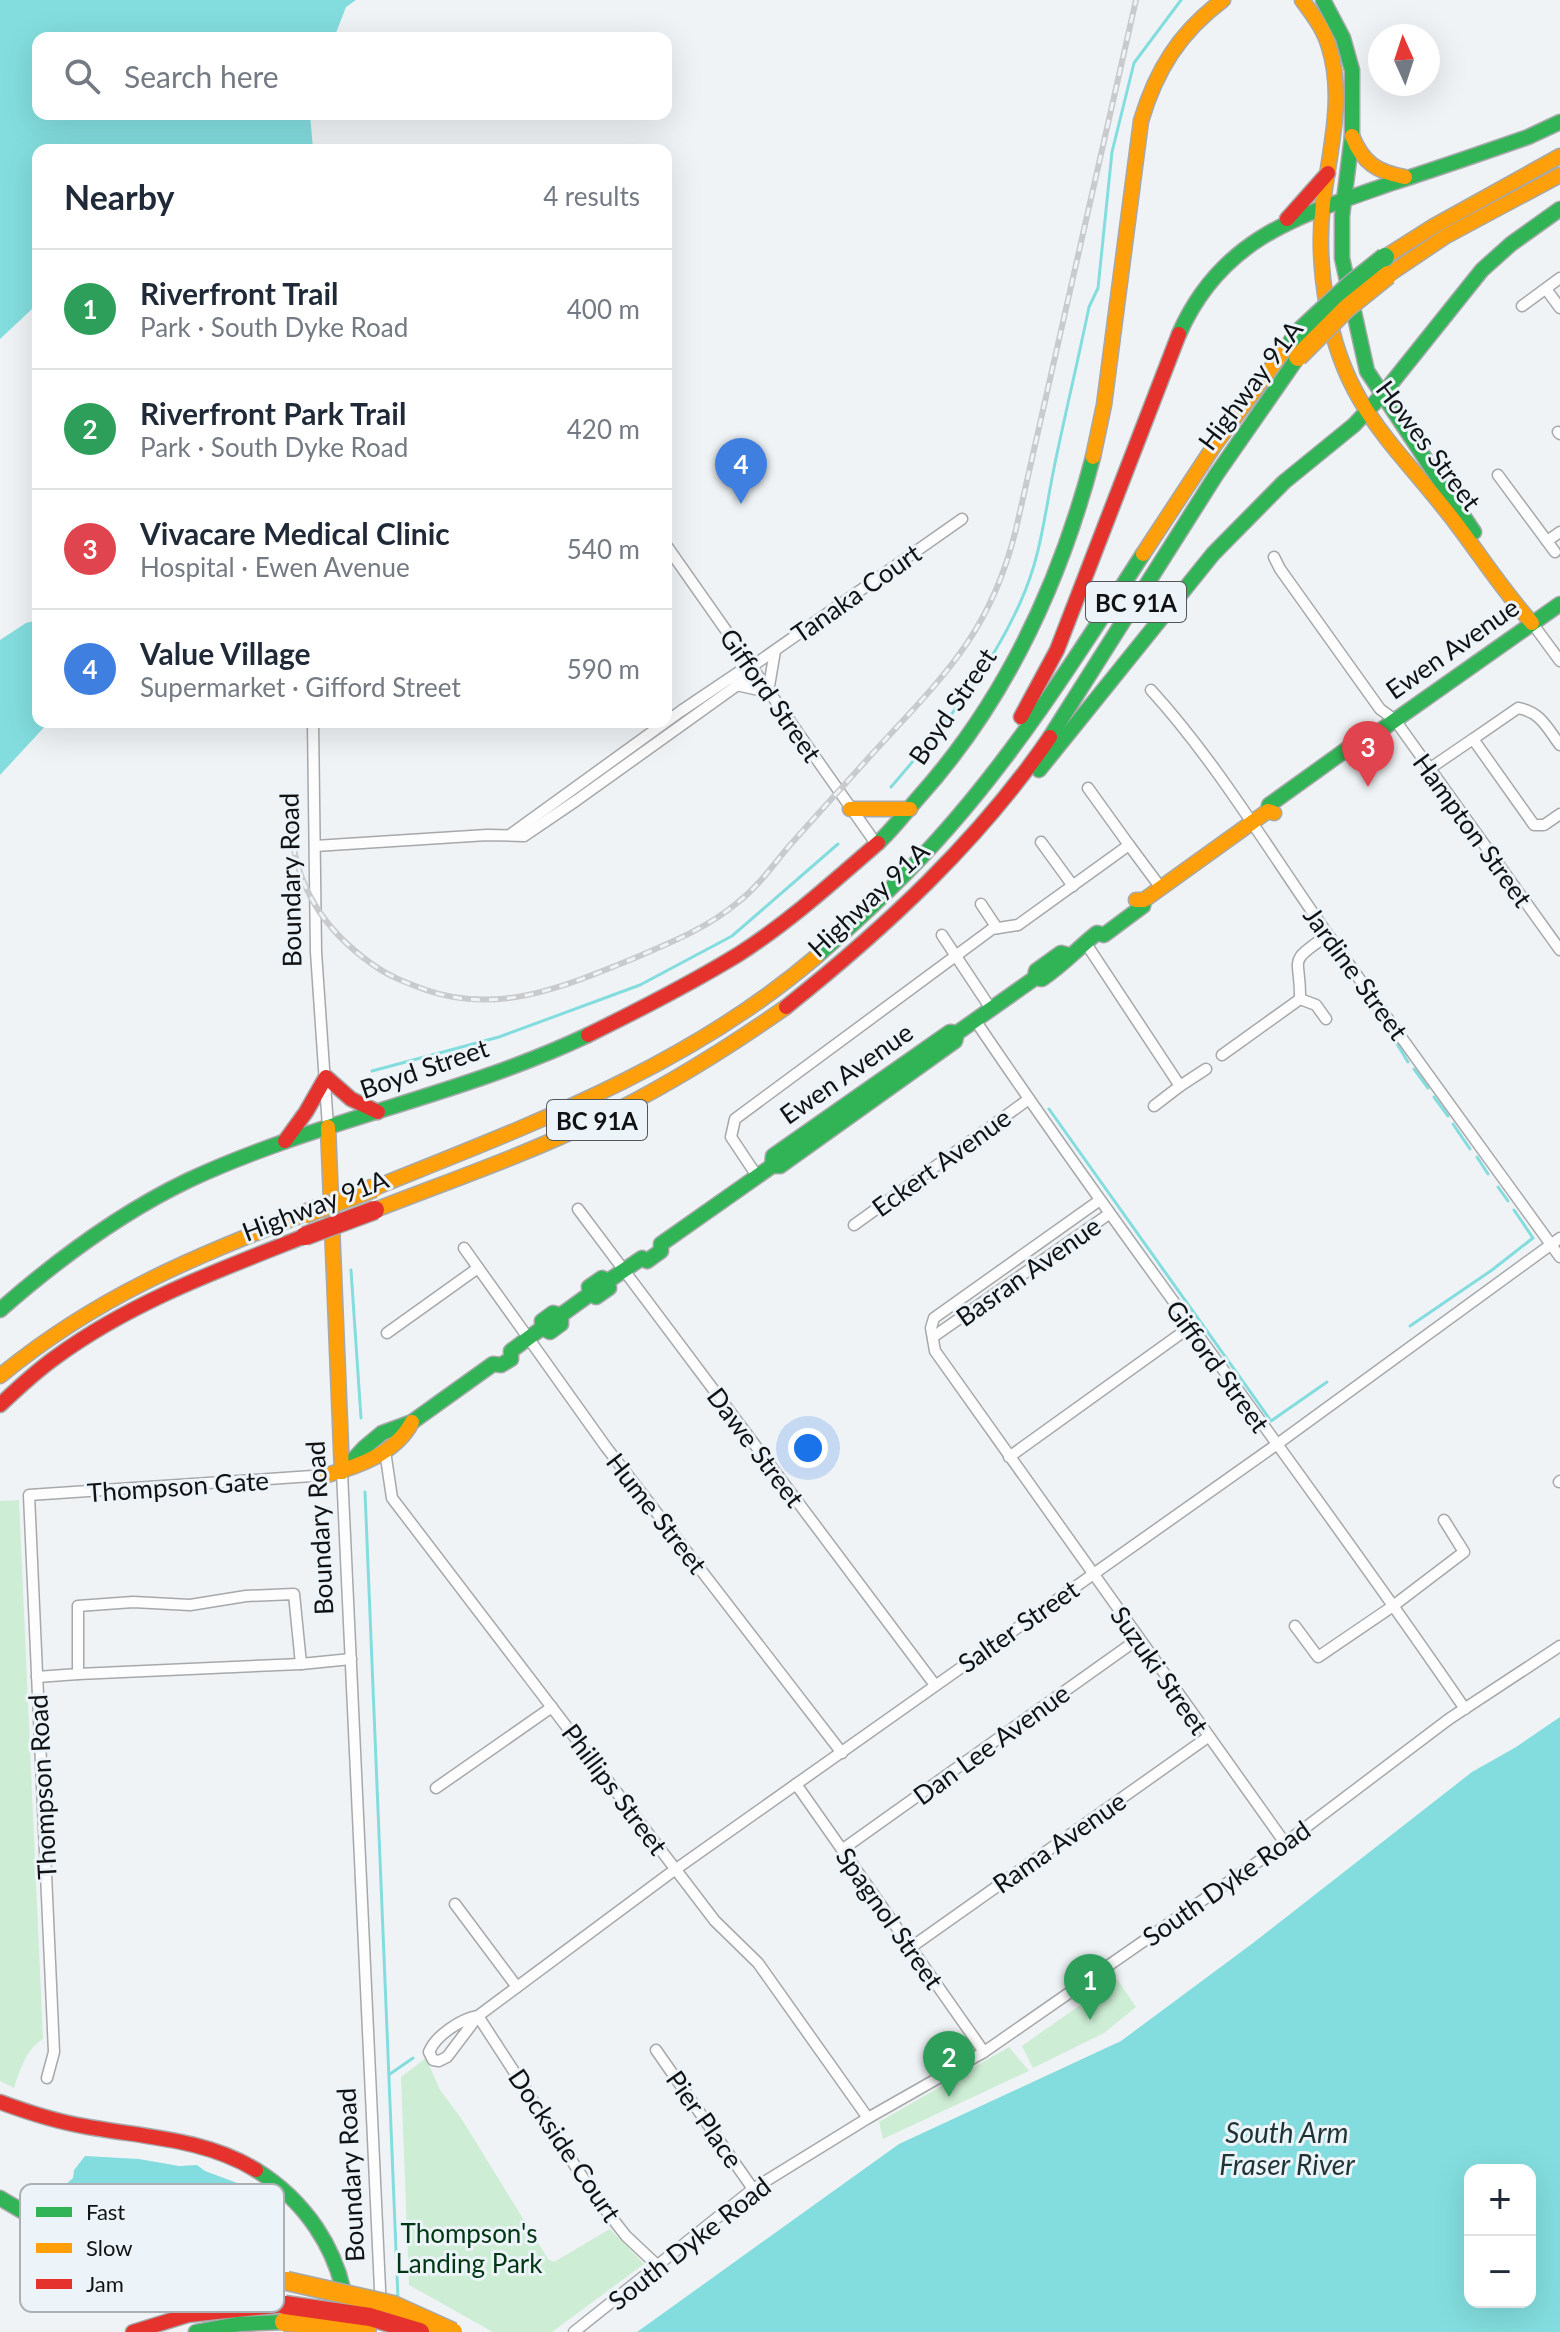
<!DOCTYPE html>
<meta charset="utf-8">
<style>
:root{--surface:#fff;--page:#f2f2f3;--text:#1f2937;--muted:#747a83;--line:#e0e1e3;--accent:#2563eb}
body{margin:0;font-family:Lato,sans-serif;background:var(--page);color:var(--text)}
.controls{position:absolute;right:24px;bottom:24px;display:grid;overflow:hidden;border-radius:16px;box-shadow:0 8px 32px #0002}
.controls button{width:72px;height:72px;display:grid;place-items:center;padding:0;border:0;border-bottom:2px solid var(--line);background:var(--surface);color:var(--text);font:40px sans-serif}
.compass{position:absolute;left:1368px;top:24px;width:72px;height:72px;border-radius:50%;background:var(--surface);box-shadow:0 8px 32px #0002;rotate:357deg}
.you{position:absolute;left:808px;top:1448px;width:28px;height:28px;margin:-20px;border:6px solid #fff;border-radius:50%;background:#1a73e8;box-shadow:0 0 0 12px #1a73e833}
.badge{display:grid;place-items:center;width:52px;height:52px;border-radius:50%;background:var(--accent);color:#fff;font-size:26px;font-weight:700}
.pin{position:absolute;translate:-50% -66px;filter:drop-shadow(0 2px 4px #0008)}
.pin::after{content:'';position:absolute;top:42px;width:28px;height:24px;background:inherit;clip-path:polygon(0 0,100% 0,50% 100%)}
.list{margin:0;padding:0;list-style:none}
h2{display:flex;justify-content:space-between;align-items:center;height:104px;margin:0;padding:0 32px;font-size:34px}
h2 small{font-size:26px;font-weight:400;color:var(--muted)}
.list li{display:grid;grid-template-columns:52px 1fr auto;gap:24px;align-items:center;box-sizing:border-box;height:120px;padding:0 32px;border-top:2px solid var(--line)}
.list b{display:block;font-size:30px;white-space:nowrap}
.list p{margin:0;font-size:26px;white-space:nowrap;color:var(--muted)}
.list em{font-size:26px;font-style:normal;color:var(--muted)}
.icon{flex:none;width:44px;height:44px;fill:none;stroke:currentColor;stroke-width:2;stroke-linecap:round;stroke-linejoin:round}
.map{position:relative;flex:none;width:1560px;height:2332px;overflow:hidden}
.search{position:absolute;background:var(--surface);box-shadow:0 8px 32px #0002;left:32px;top:32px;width:640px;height:88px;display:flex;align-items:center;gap:20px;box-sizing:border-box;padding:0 28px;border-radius:16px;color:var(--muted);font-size:30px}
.panel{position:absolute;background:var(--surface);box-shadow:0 8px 32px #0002;left:32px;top:144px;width:640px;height:584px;border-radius:16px}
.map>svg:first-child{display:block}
.green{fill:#cdedd4}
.water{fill:#83ddde;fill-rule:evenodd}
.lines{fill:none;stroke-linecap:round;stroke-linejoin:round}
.stream{stroke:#83ddde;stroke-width:3}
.street-casing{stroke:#a6a8aa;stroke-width:13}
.fast-casing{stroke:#a6a8aa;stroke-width:17}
.slow-casing{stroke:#a6a8aa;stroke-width:17}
.jam-casing{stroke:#a6a8aa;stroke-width:17}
.street{stroke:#fdfdfe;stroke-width:10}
.fast{stroke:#30b455;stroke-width:14}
.slow{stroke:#ff9f0a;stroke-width:14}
.jam{stroke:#e5322d;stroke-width:14}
.rail-casing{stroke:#c9cacb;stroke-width:6}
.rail{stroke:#edf4f9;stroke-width:3;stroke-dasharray:9;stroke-linecap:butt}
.fast-bridge-casing{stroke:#a6a8aa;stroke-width:21;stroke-linecap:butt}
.slow-bridge-casing{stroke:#a6a8aa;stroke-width:21;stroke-linecap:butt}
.jam-bridge-casing{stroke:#a6a8aa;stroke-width:21;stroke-linecap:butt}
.fast-bridge{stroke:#30b455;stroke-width:18}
.slow-bridge{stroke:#ff9f0a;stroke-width:18}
.jam-bridge{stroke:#e5322d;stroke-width:18}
.labels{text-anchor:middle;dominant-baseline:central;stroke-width:6;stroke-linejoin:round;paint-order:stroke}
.shield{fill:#edf4f9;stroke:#525659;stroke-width:2}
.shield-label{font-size:24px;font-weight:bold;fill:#101214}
.street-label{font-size:26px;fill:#101214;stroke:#edf4f9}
.park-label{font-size:26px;fill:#003712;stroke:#edf4f9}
.water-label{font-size:28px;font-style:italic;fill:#1e3434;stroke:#edf4f9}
.key{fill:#edf4f9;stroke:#abb0b4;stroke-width:2}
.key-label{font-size:22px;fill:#101214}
</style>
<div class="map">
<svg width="1560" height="2332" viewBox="0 0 1560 2332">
<rect width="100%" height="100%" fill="#f0f3f6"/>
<g class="green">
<path d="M19,1500L43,2039C26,2049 20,2070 14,2088L0,2081V1501Z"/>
<path d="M1117,1979L1136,2007L1104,2033L1033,2068L1022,2046Z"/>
<path d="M1009,2047L1029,2071L883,2139L879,2122Z"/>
<path d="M426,2058L440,2090L461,2118L548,2259L554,2262L610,2229L644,2264L552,2332H493L409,2285L401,2077Z"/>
</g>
<g class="water">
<path d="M0,0H356L346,7L334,38H38V114H310L313,149L38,150V299L31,310L0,339Z"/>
<path d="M38,620V722H49L0,775V640L26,623Z"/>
<path d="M1560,1717V2332H637L899,2144L1121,2041L1253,1943L1472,1772L1516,1747ZM1470,2170H1530V2302H1470Z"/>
<path d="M85,2156L139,2159L179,2166L197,2165L205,2171L264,2193V2208L260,2212L84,2183L69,2187L66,2184L73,2178L74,2170Z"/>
</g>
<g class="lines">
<g class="stream">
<path d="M891,787C940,730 989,673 1020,603C1041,557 1044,517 1054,468C1065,414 1078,361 1089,307L1098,288L1112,152L1134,63L1181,0"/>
<path d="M1394,1039L1408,1062"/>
<path d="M1414,1069L1428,1088"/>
<path d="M372,1071L499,1037L640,985L732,936L838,844"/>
<path d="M1434,1097L1448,1116"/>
<path d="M1049,1109L1271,1421L1327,1382"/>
<path d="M1453,1124L1470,1149"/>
<path d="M1477,1157L1488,1174"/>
<path d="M1498,1187L1508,1201"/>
<path d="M351,1270L361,1418"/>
<path d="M1410,1326L1492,1270L1533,1238L1514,1210"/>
<path d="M365,1492L398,2299"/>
<path d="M390,2074L413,2058"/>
</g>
<defs>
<g id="street">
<path d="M1546,289L1560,308"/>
<path d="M1522,306L1560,278"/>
<path d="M1558,432L1560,434"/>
<path d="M1498,475L1555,552"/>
<path d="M1547,541L1560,532"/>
<path d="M666,545L877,845"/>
<path d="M1274,557L1280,569L1380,709L1395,720L1560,950"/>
<path d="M1532,623L1560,661"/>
<path d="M736,685L768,692L775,651"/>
<path d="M1151,690C1219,765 1271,854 1329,936C1405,1044 1483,1150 1560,1257"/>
<path d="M313,722L316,952L328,1127"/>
<path d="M1473,739L1518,708C1541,712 1547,728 1560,745"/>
<path d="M1429,769L1473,739L1534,825H1544L1560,814"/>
<path d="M1088,788L1129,845"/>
<path d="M511,834L681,711L739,672L751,667L962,519"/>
<path d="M1041,842L1073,886"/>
<path d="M315,846L487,835L524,836L577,800L746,679L751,667"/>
<path d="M981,904L997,928"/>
<path d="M942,935L991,1009"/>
<path d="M1085,942L1180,1086L1206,1069"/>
<path d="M1300,999L1316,1005L1326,1019"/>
<path d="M975,1020C1133,1254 1306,1476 1465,1709"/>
<path d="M1222,1055L1300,999C1301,956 1285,964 1328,935"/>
<path d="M1154,1106L1180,1086"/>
<path d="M757,1176L731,1137L735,1119L992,929L1018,925L1129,845L1161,888"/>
<path d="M1100,1200L934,1318L931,1328L935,1351L1285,1843"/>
<path d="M578,1209L935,1685"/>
<path d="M854,1225L1029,1099"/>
<path d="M464,1248L606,1447L842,1753"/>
<path d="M387,1333L478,1268"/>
<path d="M933,1337L1109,1214"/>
<path d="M385,1451L392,1498L715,1921L758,1963L868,2118"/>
<path d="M1009,1457L1190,1327"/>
<path d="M342,1472L382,2332"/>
<path d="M1559,1482L1560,1481"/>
<path d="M1295,1626L1318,1657L1393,1606L1464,1552L1444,1520"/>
<path d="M78,1674L301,1664"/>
<path d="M37,1677L78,1674V1606L133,1602L190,1605L246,1596L294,1594L301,1664L351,1659"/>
<path d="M796,1784L984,2052"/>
<path d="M436,1788L552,1707"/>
<path d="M843,1849L1138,1639"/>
<path d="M455,1904L517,1987"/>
<path d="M910,1948L1208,1737"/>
<path d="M478,2016C461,2019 436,2035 429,2052L433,2060L439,2061L447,2057L478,2016L669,1874L1276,1445L1560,1238"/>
<path d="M478,2016L594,2195L626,2236L659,2267"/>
<path d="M656,2050L753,2189"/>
<path d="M47,2078L54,2052L29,1495L327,1475"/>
<path d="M574,2332L753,2189L868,2118L984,2052L1285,1843L1449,1719L1560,1646"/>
</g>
<g id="fast">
<path d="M1323,0L1343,38L1352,70V136L1342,216V258L1367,371L1474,532"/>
<path d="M1179,334C1221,238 1298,216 1389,184C1436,169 1482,153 1528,137L1560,122"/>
<path d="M1050,737L1216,475L1298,357"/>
<path d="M1039,770L1213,554L1284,482L1354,425L1382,395L1482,270L1511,244L1560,209"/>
<path d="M1268,811L1269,805L1368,734L1374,735L1560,604"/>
<path d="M878,843C893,829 905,813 919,797C1006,700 1060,583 1093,457"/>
<path d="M817,956C863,916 908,874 948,828C1022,744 1082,648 1143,554"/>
<path d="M1035,978L1036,971L1061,953L1068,955"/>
<path d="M772,1166L773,1156L950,1032L957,1033"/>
<path d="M590,1294L589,1287L602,1278L608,1281L642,1258L647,1261L661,1251V1244L772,1166H780L955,1041L957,1033L1035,978L1042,979C1063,965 1077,949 1097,933L1104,935L1143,906L1144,900"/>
<path d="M0,1310C58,1259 120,1213 189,1180C317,1120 460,1096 588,1035"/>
<path d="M542,1328L550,1332L561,1324V1315"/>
<path d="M342,1472L364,1448L382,1433L412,1422L493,1364L501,1365L511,1359V1351L542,1328V1321L553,1313L561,1315L590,1294L596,1297L609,1288L608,1281"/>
<path d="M256,2170C304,2200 338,2248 346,2305"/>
<path d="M0,2198C32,2217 64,2236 99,2247C160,2267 224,2272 287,2281"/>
<path d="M196,2332L239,2324L284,2322"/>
</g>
<g id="slow">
<path d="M1302,0C1313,15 1324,29 1329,47C1345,98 1329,152 1323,203C1319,237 1321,273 1327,306C1344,408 1397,446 1455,522C1481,556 1503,591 1532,623"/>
<path d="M1352,136C1363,163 1377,172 1405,177"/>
<path d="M1385,257L1434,226L1560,156"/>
<path d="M1388,275L1446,236L1560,175"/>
<path d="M1093,457L1104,405L1141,121C1156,70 1180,32 1223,0"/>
<path d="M1143,554L1214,446L1293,338"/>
<path d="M850,809H910"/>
<path d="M1136,900H1144L1268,811L1274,813"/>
<path d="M328,1127L342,1472"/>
<path d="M374,1188C530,1125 688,1067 817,956"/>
<path d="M375,1210C449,1181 525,1155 597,1120C664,1088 726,1049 786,1007"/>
<path d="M0,1376C96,1297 189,1259 304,1214"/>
<path d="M327,1475C359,1466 396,1453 412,1422"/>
</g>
<g id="jam">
<path d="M1287,219L1328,173"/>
<path d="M1021,717L1057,650L1179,334"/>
<path d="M786,1007C885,928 979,841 1050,737"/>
<path d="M588,1035C639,1010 690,984 739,954C789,922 833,882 878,843"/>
<path d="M285,1141L306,1112L326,1077L351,1099L378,1112"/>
<path d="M0,1405C18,1388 36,1371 56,1357C131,1302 219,1270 305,1236"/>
<path d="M0,2102C27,2112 54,2121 83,2126C141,2137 204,2138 256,2170"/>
<path d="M133,2332L188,2315L285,2305"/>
</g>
</defs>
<use href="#street" class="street-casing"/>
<use href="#fast" class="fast-casing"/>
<use href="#slow" class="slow-casing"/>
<use href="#jam" class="jam-casing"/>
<use href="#street" class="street"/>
<use href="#fast" class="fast"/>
<use href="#slow" class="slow"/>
<use href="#jam" class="jam"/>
<defs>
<path id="rail" d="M291,828C296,887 324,930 372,964C388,976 407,983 426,990C498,1015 563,987 630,960C667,944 706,929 737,903C758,887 773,865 790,845C814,818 839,791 863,764C936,683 989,640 1016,529L1136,0"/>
</defs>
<use href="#rail" class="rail-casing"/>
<use href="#rail" class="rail"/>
<defs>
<path id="fast-bridge" d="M1293,338L1350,285L1385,257"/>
<g id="slow-bridge">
<path d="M1298,357L1347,308L1388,275"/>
<path d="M304,1214L374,1188"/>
<path d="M287,2281L393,2305L453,2332"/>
<path d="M284,2322L341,2326L367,2332"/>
</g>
<g id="jam-bridge">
<path d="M305,1236L375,1210"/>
<path d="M285,2305L370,2317L420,2332"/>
</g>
</defs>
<use href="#fast-bridge" class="fast-bridge-casing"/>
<use href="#slow-bridge" class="slow-bridge-casing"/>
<use href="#jam-bridge" class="jam-bridge-casing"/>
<use href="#fast-bridge" class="fast-bridge"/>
<use href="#slow-bridge" class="slow-bridge"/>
<use href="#jam-bridge" class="jam-bridge"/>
</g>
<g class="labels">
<g class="shield">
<rect x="1086" y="582" width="100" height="40" rx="6"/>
<rect x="547" y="1100" width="100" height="40" rx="6"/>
</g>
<g class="shield-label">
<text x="1136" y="602">BC 91A</text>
<text x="597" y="1120">BC 91A</text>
</g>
<g class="street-label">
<text transform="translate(1250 385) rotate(-53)">Highway 91A</text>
<text transform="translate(1429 445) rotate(53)">Howes Street</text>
<text transform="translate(856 593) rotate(-35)">Tanaka Court</text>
<text transform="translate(1452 648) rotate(-35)">Ewen Avenue</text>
<text transform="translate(771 695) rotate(55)">Gifford Street</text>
<text transform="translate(952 706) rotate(-56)">Boyd Street</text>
<text transform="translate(1473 830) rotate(54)">Hampton Street</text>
<text transform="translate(290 880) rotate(-91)">Boundary Road</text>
<text transform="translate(868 899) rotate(-43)">Highway 91A</text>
<text transform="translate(1356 973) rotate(54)">Jardine Street</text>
<text transform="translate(424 1068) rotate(-19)">Boyd Street</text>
<text transform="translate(846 1073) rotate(-35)">Ewen Avenue</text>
<text transform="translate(941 1162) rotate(-36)">Eckert Avenue</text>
<text transform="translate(315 1205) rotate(-21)">Highway 91A</text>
<text transform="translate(1028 1271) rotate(-35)">Basran Avenue</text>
<text transform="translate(1218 1366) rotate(54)">Gifford Street</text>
<text transform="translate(756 1447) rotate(53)">Dawe Street</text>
<text transform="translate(178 1486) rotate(-4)">Thompson Gate</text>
<text transform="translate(657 1513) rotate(52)">Hume Street</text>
<text transform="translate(319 1528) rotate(-93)">Boundary Road</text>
<text transform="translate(1018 1626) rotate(-35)">Salter Street</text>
<text transform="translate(1160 1670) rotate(55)">Suzuki Street</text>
<text transform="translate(991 1744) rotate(-36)">Dan Lee Avenue</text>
<text transform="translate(42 1787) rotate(-93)">Thompson Road</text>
<text transform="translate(615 1789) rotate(53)">Phillips Street</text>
<text transform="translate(1059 1842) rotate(-35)">Rama Avenue</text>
<text transform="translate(1226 1883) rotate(-35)">South Dyke Road</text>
<text transform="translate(890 1918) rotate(55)">Spagnol Street</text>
<text transform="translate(705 2119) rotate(55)">Pier Place</text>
<text transform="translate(565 2145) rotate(56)">Dockside Court</text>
<text transform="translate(350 2175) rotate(-93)">Boundary Road</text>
<text transform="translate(689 2243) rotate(-38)">South Dyke Road</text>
</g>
<g class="park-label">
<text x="469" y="2233">Thompson's<tspan x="469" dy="30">Landing Park</tspan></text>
</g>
<g class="water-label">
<text x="1287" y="2132">South Arm<tspan x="1287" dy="32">Fraser River</tspan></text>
</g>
</g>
<rect x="20" y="2184" width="264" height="128" rx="12" class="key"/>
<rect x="36" y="2207" width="36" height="10" fill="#30b455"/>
<rect x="36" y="2243" width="36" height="10" fill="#ff9f0a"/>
<rect x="36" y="2279" width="36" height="10" fill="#e5322d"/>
<g class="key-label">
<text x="86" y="2220">Fast</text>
<text x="86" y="2256">Slow</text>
<text x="86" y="2292">Jam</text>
</g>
</svg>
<div class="controls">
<button>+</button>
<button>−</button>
</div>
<svg class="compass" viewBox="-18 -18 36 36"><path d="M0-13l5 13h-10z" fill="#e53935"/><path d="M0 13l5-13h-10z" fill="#747a83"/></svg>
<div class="you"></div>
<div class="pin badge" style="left:1090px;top:2020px;background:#2e9e5b">1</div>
<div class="pin badge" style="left:949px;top:2097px;background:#2e9e5b">2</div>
<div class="pin badge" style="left:1368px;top:787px;background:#e0444e">3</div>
<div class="pin badge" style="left:741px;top:504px;background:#3f7fe0">4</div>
<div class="search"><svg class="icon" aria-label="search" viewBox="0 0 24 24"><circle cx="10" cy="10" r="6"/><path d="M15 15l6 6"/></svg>Search here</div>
<section class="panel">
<h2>Nearby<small>4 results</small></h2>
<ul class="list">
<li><span class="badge" style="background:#2e9e5b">1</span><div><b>Riverfront Trail</b><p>Park · South Dyke Road</p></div><em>400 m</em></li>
<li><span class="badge" style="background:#2e9e5b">2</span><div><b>Riverfront Park Trail</b><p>Park · South Dyke Road</p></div><em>420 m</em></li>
<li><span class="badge" style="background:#e0444e">3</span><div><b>Vivacare Medical Clinic</b><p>Hospital · Ewen Avenue</p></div><em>540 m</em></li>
<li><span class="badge" style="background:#3f7fe0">4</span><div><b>Value Village</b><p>Supermarket · Gifford Street</p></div><em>590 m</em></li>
</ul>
</section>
</div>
